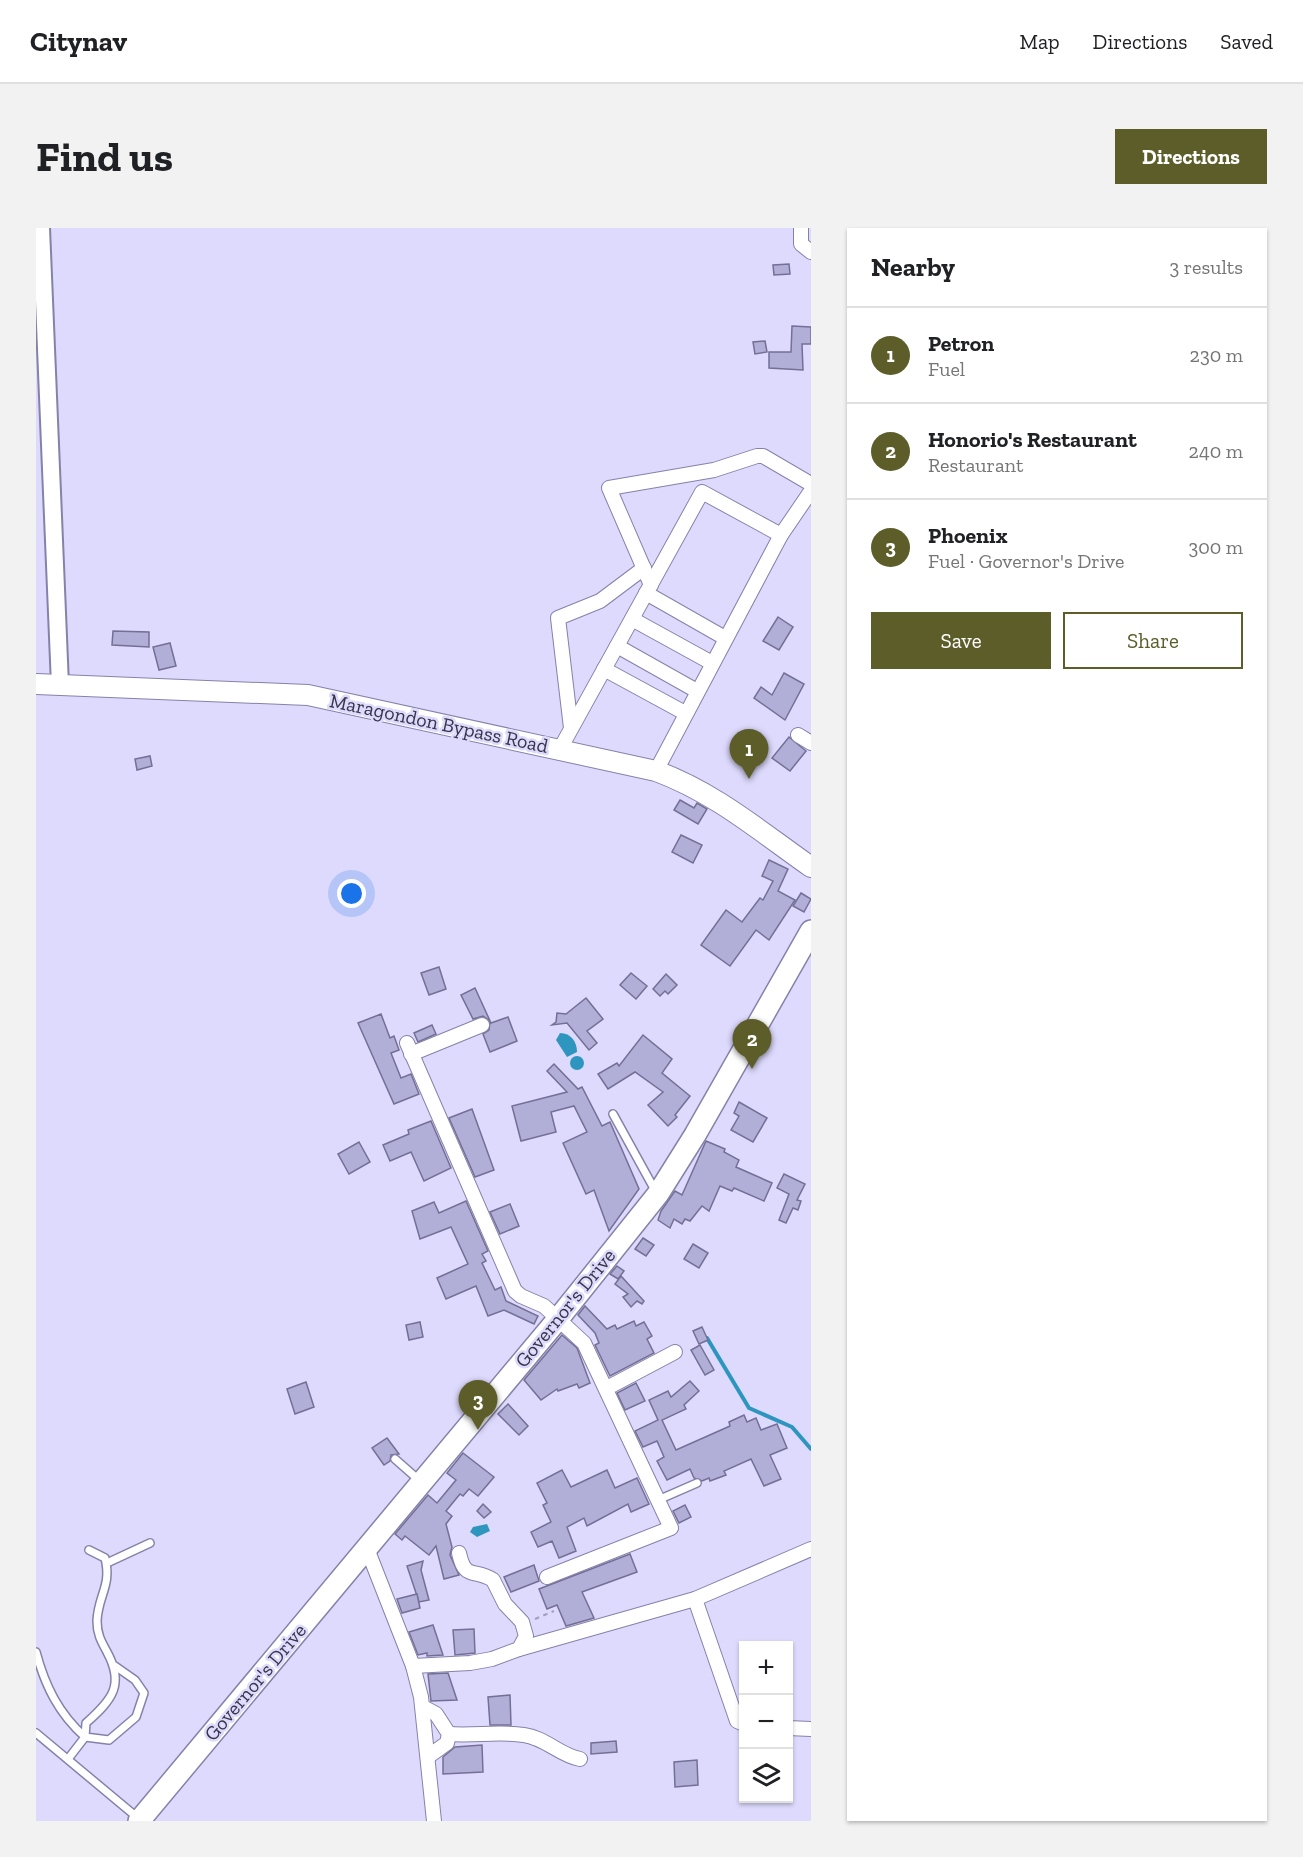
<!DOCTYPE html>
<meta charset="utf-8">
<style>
:root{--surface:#fff;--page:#f2f2f2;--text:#202124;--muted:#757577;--line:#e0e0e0;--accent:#5d5d2a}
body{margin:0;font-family:"Zilla Slab",serif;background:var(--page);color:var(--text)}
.controls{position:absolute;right:18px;bottom:18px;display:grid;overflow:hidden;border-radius:0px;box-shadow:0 2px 4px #0004}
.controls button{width:54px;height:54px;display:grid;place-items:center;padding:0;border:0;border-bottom:2px solid var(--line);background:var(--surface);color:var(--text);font:30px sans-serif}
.you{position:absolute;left:316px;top:666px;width:21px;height:21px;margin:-15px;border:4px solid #fff;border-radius:50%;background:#1a73e8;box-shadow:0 0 0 9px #1a73e833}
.badge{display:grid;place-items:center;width:39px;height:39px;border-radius:50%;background:var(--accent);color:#fff;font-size:20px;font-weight:700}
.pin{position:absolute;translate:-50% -50px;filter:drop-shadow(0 2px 3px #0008)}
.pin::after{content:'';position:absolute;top:32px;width:21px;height:18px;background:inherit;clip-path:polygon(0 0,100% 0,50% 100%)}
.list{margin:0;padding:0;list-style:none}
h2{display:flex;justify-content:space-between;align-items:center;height:78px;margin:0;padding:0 24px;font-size:26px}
h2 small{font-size:20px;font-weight:400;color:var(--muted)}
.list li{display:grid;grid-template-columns:39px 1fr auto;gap:18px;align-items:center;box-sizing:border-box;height:96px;padding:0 24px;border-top:2px solid var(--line)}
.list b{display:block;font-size:22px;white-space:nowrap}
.list p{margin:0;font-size:20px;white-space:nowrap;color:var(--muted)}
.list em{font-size:20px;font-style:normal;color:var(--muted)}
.actions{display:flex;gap:12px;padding:18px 24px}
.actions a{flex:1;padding:14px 0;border:2px solid var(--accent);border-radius:0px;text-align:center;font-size:21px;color:var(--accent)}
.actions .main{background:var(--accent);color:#fff}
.icon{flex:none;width:33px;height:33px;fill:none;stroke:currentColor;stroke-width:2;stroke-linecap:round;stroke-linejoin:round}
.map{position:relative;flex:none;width:775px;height:1593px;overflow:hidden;border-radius:0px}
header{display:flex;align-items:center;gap:36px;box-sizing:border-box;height:84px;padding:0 30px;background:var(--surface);border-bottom:2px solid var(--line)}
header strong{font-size:28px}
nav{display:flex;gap:33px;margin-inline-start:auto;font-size:21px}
.intro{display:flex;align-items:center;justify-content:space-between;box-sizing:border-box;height:144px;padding:0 36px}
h1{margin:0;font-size:42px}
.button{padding:15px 27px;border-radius:0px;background:var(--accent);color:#fff;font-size:21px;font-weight:700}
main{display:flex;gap:36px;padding:0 36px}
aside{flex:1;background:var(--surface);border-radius:0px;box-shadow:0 2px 4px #0004}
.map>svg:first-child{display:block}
.water{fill:#2e96be}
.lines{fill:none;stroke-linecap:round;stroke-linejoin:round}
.stream{stroke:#2e96be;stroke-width:4}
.building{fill:#b1aed7;stroke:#736f96;stroke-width:1.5}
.service-casing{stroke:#8582a9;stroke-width:10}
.minor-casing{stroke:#8582a9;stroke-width:16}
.tertiary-casing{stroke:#8582a9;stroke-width:20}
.secondary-casing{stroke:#8582a9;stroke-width:22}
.primary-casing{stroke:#8582a9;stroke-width:24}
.path{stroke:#a2a0bc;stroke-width:2;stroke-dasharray:4.5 4.5;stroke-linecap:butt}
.service{stroke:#fff;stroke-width:7}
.minor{stroke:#fff;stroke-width:14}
.tertiary{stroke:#fff;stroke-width:16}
.secondary{stroke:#fff;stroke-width:20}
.primary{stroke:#fff;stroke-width:21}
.labels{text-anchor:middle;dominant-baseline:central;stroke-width:5;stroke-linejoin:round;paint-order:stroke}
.street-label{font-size:20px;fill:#363546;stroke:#dddafd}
</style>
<header>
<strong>Citynav</strong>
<nav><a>Map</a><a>Directions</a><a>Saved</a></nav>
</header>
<div class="intro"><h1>Find us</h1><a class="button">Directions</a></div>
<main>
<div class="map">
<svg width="775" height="1593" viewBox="0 0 775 1593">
<rect width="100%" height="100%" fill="#dddafd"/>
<g class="water">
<path d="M524,805C535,805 541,814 541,824L531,829L520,812Z"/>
<circle cx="541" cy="835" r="7"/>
<path d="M451,1296L454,1303L441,1309L434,1304L437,1299Z"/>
</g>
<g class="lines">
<path class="stream" d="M671,1110L713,1180L756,1199L775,1221"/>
</g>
<g class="building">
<path d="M753,36L754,46L738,47L737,37Z"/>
<path d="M756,98L775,99V116H766L767,142L733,140V124H755Z"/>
<path d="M729,113L731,124L719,126L717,114Z"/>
<path d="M742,389L757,399L743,422L727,413Z"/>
<path d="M77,403L113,404V419L76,417Z"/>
<path d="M134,415L140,438L123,442L117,419Z"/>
<path d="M748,445L768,456L749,492L718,470L725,459L736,467Z"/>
<path d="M753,509L770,523L754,543L736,530Z"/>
<path d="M114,528L116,538L101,542L99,531Z"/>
<path d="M644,572L658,580L661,575L671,581L662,596L638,582Z"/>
<path d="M645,607L666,617L657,635L636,624Z"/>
<path d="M733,632L752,641L742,663L759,672L733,712L720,702L694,738L665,717L690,682L706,694L724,670L727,672L737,653L726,648Z"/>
<path d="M765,665L775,671L768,684L757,678Z"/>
<path d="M403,739L410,761L393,767L385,745Z"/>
<path d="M595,745L611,758L600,771L584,757Z"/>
<path d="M630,746L641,757L632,766L629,763L624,768L617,761Z"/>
<path d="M439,760L455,795L472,789L481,813L454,824L447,806L453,802L454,793L447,788L437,791L425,767Z"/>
<path d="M550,770L567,791L551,803L561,815L553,822L531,795L516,797L520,794L521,785L530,786Z"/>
<path d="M345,786L354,810L358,808L363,822L355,825L365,850L375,846L383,866L358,876L322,795Z"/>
<path d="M396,797L400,806L382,814L378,805Z"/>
<path d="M607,807L636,831L626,845L654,868L639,887L641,889L632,898L612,877L627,864L599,844L572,861L562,846L581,835L583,838Z"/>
<path d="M518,836L542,861L546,859L566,898L574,894L603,961L573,1003L558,962L550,966L527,915L551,904L538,878L515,884L520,904L485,913L476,878L531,864L511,843Z"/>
<path d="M703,874L731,890L717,914L695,902L703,888L698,885Z"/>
<path d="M436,881L458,942L439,949L413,890Z"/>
<path d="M395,893L415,940L388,953L375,924L354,933L347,917L373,906L372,902Z"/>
<path d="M670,913L689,921L688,924L703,932L700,939L736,955L728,973L698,960L696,963L684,958L673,983L666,978L654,993L649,991L646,996L638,991L634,1000L622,992L625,983L639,963L646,967Z"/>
<path d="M323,914L334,934L313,946L302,926Z"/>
<path d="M748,946L769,956L761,972L765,973L762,982L757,980L750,995L743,992L753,966L741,960Z"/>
<path d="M430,973L452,1023L446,1026L450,1033L446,1035L459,1062L465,1059L470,1073L502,1088L498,1096L468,1082L452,1088L440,1058L410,1071L401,1050L432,1036L415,999L384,1011L376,983L398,974L403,985Z"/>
<path d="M474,976L483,998L464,1006L454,984Z"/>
<path d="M607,1010L618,1017L610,1028L599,1021Z"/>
<path d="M657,1016L672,1025L663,1040L648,1031Z"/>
<path d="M581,1038L588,1043L582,1051L574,1046Z"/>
<path d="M585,1048L608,1073L606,1076L601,1073L595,1079L587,1069L592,1066L579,1056Z"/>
<path d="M549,1078L571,1101L579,1097L581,1101L598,1093L600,1098L608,1094L616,1108L611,1111L618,1125L574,1148L559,1117L563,1115L559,1105L542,1087Z"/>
<path d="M384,1094L387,1109L373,1112L370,1097Z"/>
<path d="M666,1099L672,1112L663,1116L657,1103Z"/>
<path d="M526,1107L541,1120L554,1155L543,1160L541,1156L522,1163L521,1161L505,1172L488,1152Z"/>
<path d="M664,1117L678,1142L669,1147L655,1122Z"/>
<path d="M654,1153L663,1163L648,1177L650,1181L626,1192L640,1222L694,1198L693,1194L708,1187L711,1194L720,1190L725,1202L741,1196L751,1220L734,1227L745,1251L728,1258L715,1231L688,1243L690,1247L674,1253L673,1250L666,1253L658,1250L654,1241L631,1252L621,1233L628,1229L621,1213L607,1219L599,1203L622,1192L613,1172L632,1163L635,1169Z"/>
<path d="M270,1154L278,1179L259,1186L251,1161Z"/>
<path d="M600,1155L609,1173L589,1182L581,1165Z"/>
<path d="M472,1176L492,1198L483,1207L462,1186Z"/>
<path d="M351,1210L363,1226L355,1227L354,1233L348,1237L336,1220Z"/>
<path d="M427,1225L458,1249L442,1268L433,1261L427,1268L424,1266L410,1283L416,1288L410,1296L416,1319L414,1327L423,1347L408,1351L400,1318L393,1327L369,1308L366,1312L359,1306L392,1267L401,1275L420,1252L411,1245Z"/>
<path d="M526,1242L535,1259L571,1242L579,1260L601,1250L613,1276L595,1284L592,1276L551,1298L548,1290L531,1299L540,1323L523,1330L516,1313L502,1319L495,1304L515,1294L507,1277L511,1275L501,1255Z"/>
<path d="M447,1276L455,1284L448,1290L441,1283Z"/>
<path d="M649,1277L655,1289L643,1295L637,1283Z"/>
<path d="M594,1326L601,1344L546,1364L558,1390L530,1398L521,1377L511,1381L503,1361Z"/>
<path d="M387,1333L385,1342L393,1372L383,1374L371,1338Z"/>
<path d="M498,1337L503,1353L475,1364L468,1349Z"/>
<path d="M381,1366L384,1380L366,1385L361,1371Z"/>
<path d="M397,1397L407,1427L391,1428V1425L382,1427L373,1404Z"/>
<path d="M438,1401L439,1425L419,1427L417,1402Z"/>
<path d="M412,1445L421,1472L395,1473L392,1446Z"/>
<path d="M474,1467L475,1497H454L452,1469Z"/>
<path d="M580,1513L581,1524L555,1526V1515Z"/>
<path d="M446,1517L447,1544L407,1546V1529L419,1519Z"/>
<path d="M661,1532L662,1557L639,1559L638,1534Z"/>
</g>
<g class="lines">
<defs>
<g id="service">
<path d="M577,886L620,964"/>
<path d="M359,1231L384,1253"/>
<path d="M622,1272L661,1255"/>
<path d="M53,1322L69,1330C76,1358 62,1367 61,1393C61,1406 65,1413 71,1424C89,1457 76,1472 50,1495L49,1509L73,1512L100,1489L108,1465L99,1452L79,1438"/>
<path d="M71,1335L114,1315"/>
<path d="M0,1424C9,1458 23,1486 49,1509L32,1531"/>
<path d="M0,1505L102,1590"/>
</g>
<g id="minor">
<path d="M765,0V16L775,24"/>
<path d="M745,307L775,263"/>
<path d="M615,357L573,260L678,242L721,228H727L775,256"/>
<path d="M610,365L689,410"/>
<path d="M596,391L676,435"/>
<path d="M581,418L661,463"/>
<path d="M568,441L649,485"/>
<path d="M535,500L522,390L564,373L608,340"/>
<path d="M762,507L775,515"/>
<path d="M524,521L666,264L745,307L620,543"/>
<path d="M371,815L479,1063L485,1068L508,1078L548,1115L635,1300L511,1349"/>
<path d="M375,826L446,797"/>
<path d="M571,1160L639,1124"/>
<path d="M330,1318L377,1438L385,1469L398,1593"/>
<path d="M659,1371L701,1493L708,1496"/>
<path d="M483,1421L659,1371L775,1321"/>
<path d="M377,1438L434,1435L456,1431L483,1421L490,1408L486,1394L469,1376L457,1352C438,1340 429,1353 423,1325"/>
<path d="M387,1479L400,1486L413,1506L411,1515L393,1528"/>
<path d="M752,1500L775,1501"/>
<path d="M413,1506C438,1508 464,1503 488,1507C510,1510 523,1527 544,1531"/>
</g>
<path id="tertiary" d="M5,0L24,457"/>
<path id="secondary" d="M0,456L272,467L620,543C678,564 725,604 775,639"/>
<path id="primary" d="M103,1593L522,1091L622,966L659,907L775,703"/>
</defs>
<use href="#service" class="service-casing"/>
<use href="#minor" class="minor-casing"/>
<use href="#tertiary" class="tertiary-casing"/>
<use href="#secondary" class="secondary-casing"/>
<use href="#primary" class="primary-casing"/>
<path class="path" d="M499,1391L518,1383"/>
<use href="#service" class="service"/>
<use href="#minor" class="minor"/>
<use href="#tertiary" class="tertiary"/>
<use href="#secondary" class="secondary"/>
<use href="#primary" class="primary"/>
</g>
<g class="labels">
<g class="street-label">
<text transform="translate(403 495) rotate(12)">Maragondon Bypass Road</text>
<text transform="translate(529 1080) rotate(-51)">Governor's Drive</text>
<text transform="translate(219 1454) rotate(-50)">Governor's Drive</text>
</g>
</g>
</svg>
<div class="controls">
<button>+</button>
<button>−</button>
<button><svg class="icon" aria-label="layers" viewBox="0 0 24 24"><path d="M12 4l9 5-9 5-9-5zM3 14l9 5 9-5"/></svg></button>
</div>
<div class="you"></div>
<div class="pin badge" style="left:713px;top:551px">1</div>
<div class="pin badge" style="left:716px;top:841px">2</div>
<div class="pin badge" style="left:442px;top:1202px">3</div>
</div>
<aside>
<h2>Nearby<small>3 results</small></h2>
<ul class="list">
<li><span class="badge">1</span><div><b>Petron</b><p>Fuel</p></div><em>230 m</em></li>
<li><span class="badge">2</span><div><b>Honorio's Restaurant</b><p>Restaurant</p></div><em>240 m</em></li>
<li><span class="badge">3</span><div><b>Phoenix</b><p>Fuel · Governor's Drive</p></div><em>300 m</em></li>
</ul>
<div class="actions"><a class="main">Save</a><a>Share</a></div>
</aside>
</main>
